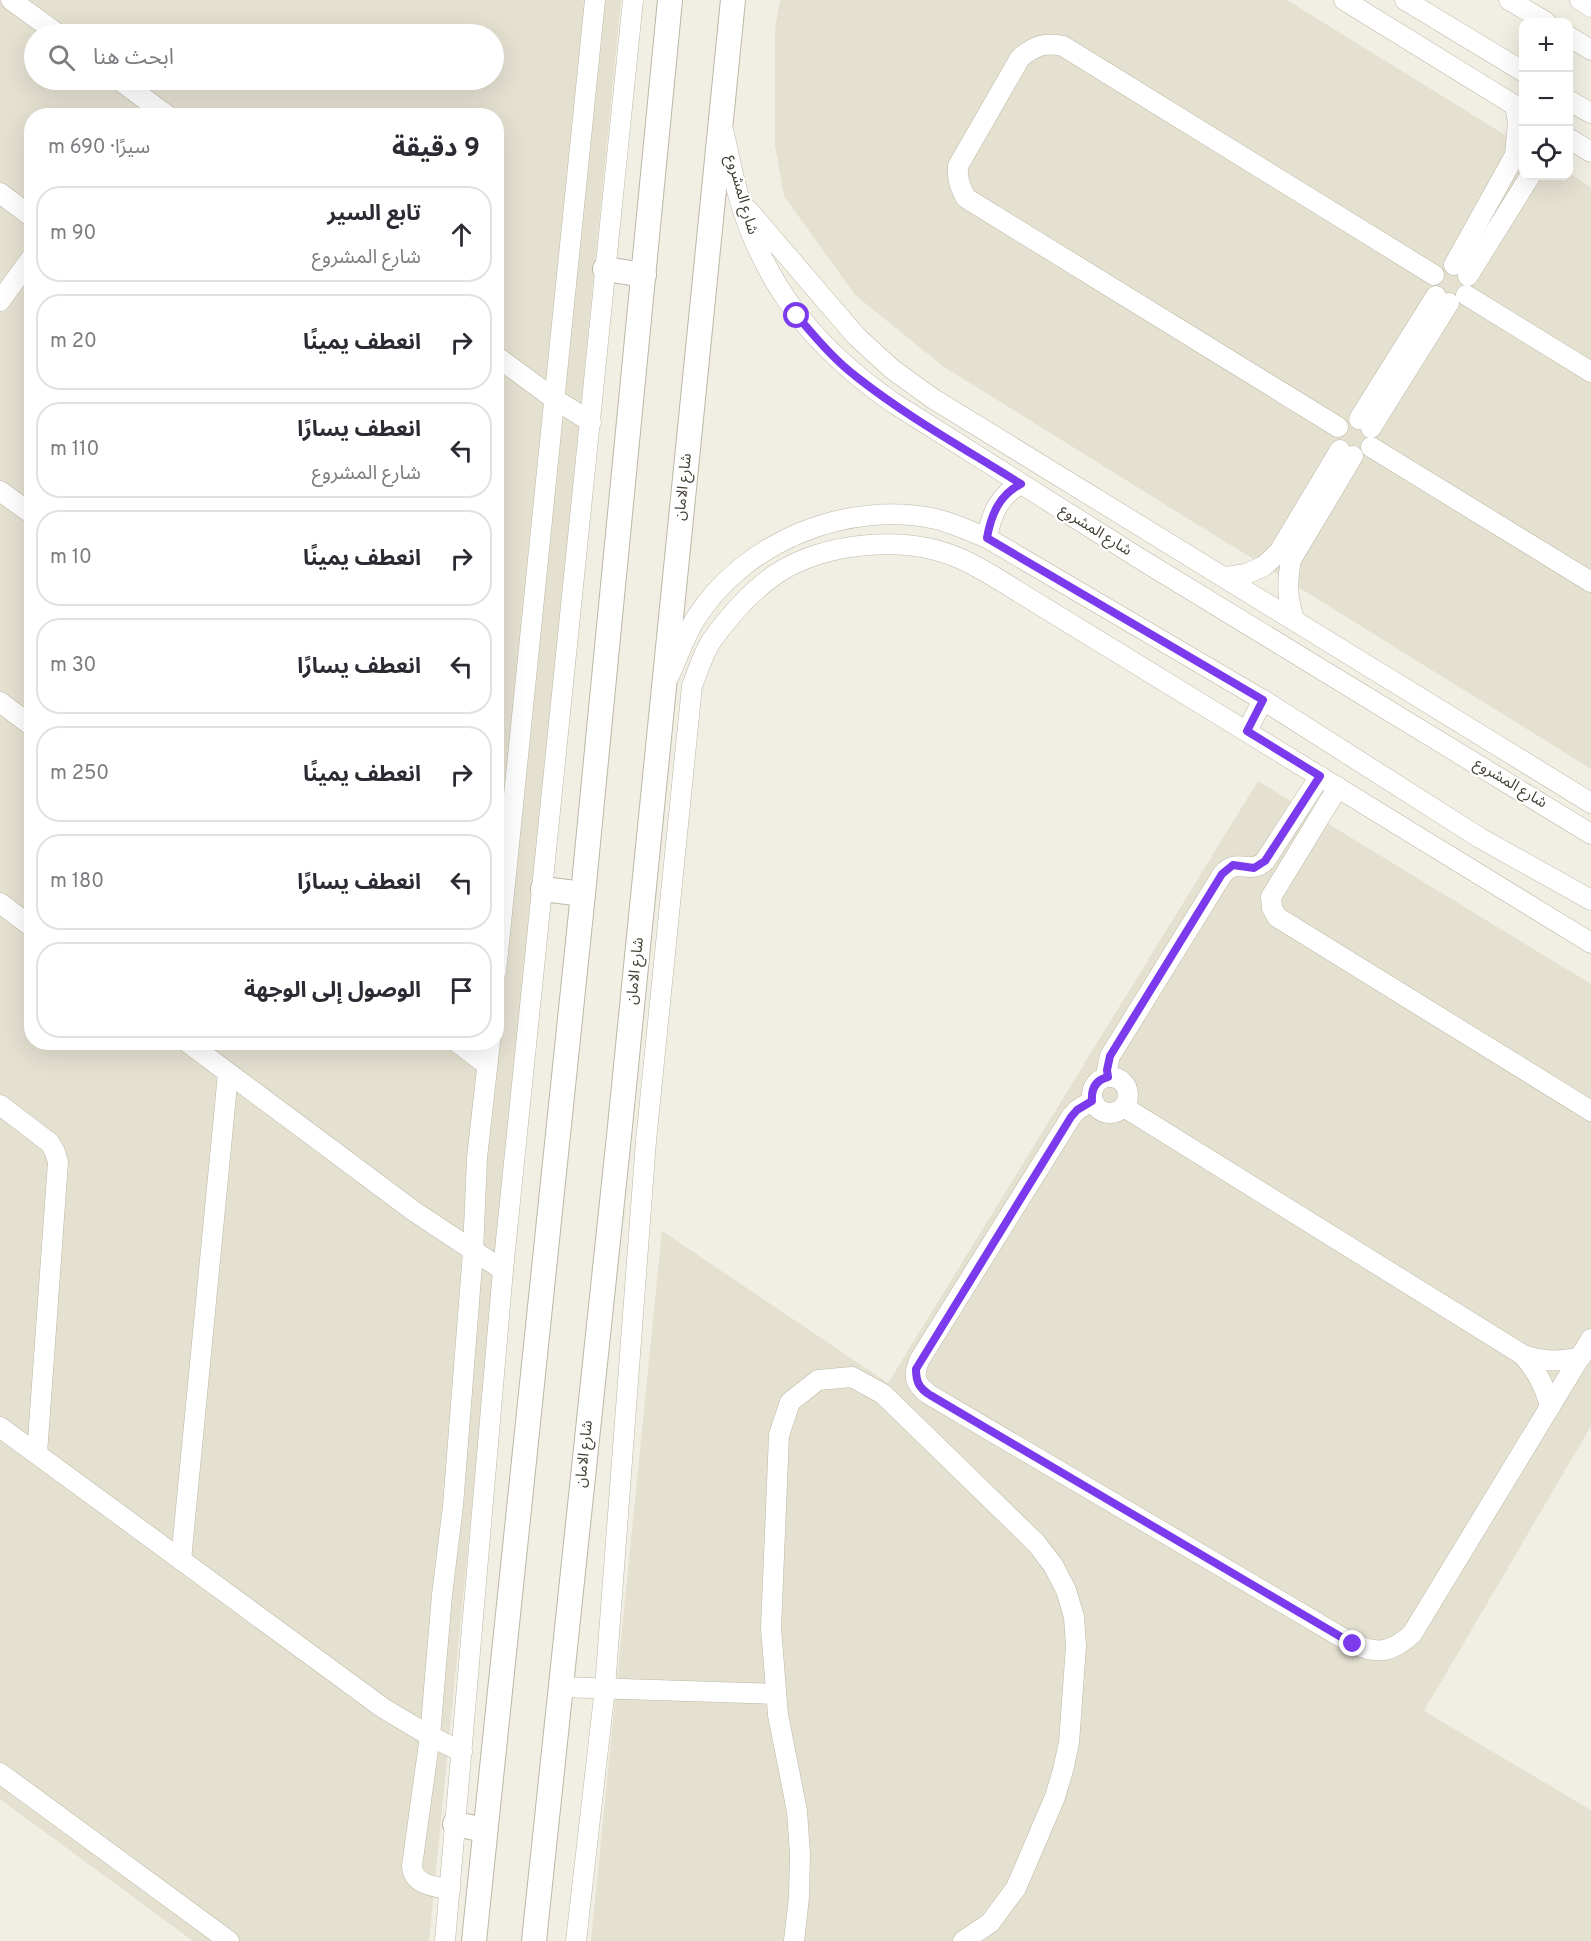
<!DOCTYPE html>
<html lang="ar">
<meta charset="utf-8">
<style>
:root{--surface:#fff;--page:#f7f7f7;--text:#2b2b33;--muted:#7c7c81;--line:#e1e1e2}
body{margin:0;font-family:Overpass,"Noto Sans Arabic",sans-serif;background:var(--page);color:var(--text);direction:rtl}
.controls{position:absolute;right:18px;top:18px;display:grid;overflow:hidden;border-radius:12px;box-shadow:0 6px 24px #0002}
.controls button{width:54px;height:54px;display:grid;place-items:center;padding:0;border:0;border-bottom:2px solid var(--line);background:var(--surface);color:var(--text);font:30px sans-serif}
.stop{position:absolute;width:18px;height:18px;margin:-14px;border:4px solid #7c3aed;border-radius:50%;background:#fff}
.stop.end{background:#7c3aed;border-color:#fff;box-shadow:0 2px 6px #0008}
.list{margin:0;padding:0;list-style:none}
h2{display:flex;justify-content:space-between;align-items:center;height:78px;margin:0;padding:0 24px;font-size:26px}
h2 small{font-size:20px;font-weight:400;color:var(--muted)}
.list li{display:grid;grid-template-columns:39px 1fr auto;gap:18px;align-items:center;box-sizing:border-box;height:96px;margin:0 12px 12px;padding:0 12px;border:2px solid var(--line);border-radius:24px}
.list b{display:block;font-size:22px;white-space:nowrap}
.list p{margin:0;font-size:20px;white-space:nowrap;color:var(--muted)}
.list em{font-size:20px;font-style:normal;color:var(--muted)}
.icon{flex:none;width:33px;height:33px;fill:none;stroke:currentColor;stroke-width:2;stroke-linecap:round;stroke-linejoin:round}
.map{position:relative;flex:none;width:1591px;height:1941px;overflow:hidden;direction:ltr}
.search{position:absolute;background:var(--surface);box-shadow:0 6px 24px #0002;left:24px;top:24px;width:480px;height:66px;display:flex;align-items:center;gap:15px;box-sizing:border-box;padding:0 21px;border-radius:33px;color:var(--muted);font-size:22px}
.panel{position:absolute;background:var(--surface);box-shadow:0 6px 24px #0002;left:24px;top:108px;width:480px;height:942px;border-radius:24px;direction:rtl}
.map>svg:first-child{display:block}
.residential{fill:#e5e1d1;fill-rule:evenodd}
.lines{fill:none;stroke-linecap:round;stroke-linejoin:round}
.minor-casing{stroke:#bcb7a6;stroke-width:21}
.tertiary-casing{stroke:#bcb7a6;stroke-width:26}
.minor{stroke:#fff;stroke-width:20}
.tertiary{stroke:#fff;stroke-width:24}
.route{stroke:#7c3aed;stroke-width:8}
.labels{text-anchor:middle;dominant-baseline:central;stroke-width:4.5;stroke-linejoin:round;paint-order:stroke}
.street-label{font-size:15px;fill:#423e33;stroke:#fff}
</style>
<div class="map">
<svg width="1591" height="1941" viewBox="0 0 1591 1941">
<rect width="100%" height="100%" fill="#f1eee3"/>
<g class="residential">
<path d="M0,0H621L429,1941H193L0,1799ZM34,34H494V80H34ZM32,116H496V1042H32Z"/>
<path d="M780,0H1287L1523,146L1524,176H1568L1569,173L1591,187V769L944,367L855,295L784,196L775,146V29Z"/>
<path d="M1258,781L1591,984V1426L1424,1711L1591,1810V1941H591L662,1231L888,1383Z"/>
</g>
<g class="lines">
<defs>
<g id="minor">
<path d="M11,0L58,34"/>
<path d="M1344,0L1524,111"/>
<path d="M1405,0L1524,72"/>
<path d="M1509,0L1546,22"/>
<path d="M1580,0L1591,7"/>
<path d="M1568,36L1591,50"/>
<path d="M119,80L168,116"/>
<path d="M1568,100L1591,113"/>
<path d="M723,130C729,154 733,178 740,201C767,290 817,349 892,402L1142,560L1591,834"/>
<path d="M1568,138L1591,152"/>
<path d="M0,193L32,217"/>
<path d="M748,210L856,336L892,369L932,398L1591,803"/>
<path d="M1454,265L1515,155L1518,122L1515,106"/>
<path d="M1468,276L1530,176"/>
<path d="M1466,295L1591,372"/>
<path d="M0,301L32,257"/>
<path d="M496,356L553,398L591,422"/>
<path d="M1359,419L1436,296"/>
<path d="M1338,427L966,198C960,187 957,179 958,166L1020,58C1034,46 1045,42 1063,46L1434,275"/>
<path d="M1371,428L1449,303"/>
<path d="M1371,447L1591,582"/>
<path d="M0,491L32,514"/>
<path d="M987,538C991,515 999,495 1021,484"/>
<path d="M1226,577L1246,574L1264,566L1279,552L1340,450"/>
<path d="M1294,619C1287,598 1287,582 1291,560L1353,456"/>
<path d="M669,676C678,657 685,635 696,618C745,541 847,500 936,519C953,523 970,531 987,538L1263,700L1480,838L1591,900"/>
<path d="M0,702L32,726"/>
<path d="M1247,731L1263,700"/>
<path d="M1338,787L1271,897L1272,908L1277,917L1591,1111"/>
<path d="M0,903L32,927"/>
<path d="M496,972L595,0"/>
<path d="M187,1042L415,1212L503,1270"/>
<path d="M457,1042L487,1065"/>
<circle cx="1110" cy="1095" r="18"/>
<path d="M1109,1077L1107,1070L1110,1056L1222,875C1237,856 1249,876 1265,861L1320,776"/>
<path d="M1092,1101L1077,1110L1071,1117L920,1359C912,1376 915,1385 930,1395L1353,1644C1379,1655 1392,1652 1412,1634L1591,1339"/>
<path d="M0,1105L50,1143L55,1152L58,1162L37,1454"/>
<path d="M1124,1107L1523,1355C1545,1362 1558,1362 1581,1357"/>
<path d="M1523,1355C1537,1372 1545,1386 1550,1407"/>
<path d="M0,1427L383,1708L430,1736L462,1752"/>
<path d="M181,1560L228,1074"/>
<path d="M561,1687L776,1694"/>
<path d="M0,1773L229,1941"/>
<path d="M450,1890C434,1886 413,1885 412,1866L430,1736L442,1595L453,1506L473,1252L477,1158L490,1042"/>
<path d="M445,1941L503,1270L633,0"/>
<path d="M576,1941L605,1688L646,1141L692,686C698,671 703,653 712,640C730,615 750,592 776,574C825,542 907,534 961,559C975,565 988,573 1001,581L1591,943"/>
<path d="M794,1941L799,1897L800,1854L797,1811L778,1715L771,1628L779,1435L790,1402L818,1380L852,1377L883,1394L1036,1543L1053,1565L1066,1590L1074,1617L1076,1646L1069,1743L1063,1770L1055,1797L1016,1888L990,1923L963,1941"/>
</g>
<g id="tertiary">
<path d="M605,269L644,275"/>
<path d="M543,889L583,894"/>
<path d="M455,1824L485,1830"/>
<path d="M474,1941L583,894L670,0"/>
<path d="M534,1941L619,1136L733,0"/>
</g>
</defs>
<use href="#minor" class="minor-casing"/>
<use href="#tertiary" class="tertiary-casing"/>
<use href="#minor" class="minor"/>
<use href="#tertiary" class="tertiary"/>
</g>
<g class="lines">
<path class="route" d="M797,316C816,338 835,361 858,378C909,418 967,450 1021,484C999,495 991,515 987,538L1263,700L1247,731L1320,776L1265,861L1254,868L1233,865L1222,874L1110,1056L1107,1070L1108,1077C1096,1080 1091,1088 1092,1101L1077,1110L1071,1117L916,1369C916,1382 919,1388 930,1395L1353,1644"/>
</g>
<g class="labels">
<g class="street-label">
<text transform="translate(741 195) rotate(74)">شارع المشروع</text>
<text transform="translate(684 487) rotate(-84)">شارع الامان</text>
<text transform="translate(1095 531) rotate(32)">شارع المشروع</text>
<text transform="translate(1510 784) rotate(31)">شارع المشروع</text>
<text transform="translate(636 971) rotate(-84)">شارع الامان</text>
<text transform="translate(585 1454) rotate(-84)">شارع الامان</text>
</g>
</g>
</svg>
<div class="controls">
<button>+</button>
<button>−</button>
<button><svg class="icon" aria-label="locate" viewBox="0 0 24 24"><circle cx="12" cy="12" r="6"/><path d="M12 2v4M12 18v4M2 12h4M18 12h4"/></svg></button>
</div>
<div class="stop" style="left:797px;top:316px"></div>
<div class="stop end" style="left:1353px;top:1644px"></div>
<div class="search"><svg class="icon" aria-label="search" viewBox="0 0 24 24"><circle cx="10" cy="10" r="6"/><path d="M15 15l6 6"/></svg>ابحث هنا</div>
<section class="panel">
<h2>9 دقيقة<small>سيرًا · 690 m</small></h2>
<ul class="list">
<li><svg class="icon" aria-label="ahead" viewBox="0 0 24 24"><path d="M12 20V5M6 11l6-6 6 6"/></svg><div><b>تابع السير</b><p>شارع المشروع</p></div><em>90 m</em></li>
<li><svg class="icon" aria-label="right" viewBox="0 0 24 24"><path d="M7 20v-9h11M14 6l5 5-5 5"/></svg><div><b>انعطف يمينًا</b></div><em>20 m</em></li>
<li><svg class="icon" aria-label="left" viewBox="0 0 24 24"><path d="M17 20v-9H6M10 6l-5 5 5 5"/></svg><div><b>انعطف يسارًا</b><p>شارع المشروع</p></div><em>110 m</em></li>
<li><svg class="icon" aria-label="right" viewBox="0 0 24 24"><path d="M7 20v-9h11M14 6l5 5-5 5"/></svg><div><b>انعطف يمينًا</b></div><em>10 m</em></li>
<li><svg class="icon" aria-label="left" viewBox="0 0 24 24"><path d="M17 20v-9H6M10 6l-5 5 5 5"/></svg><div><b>انعطف يسارًا</b></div><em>30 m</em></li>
<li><svg class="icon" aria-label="right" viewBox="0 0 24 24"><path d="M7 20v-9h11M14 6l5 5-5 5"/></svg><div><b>انعطف يمينًا</b></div><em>250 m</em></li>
<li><svg class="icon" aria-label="left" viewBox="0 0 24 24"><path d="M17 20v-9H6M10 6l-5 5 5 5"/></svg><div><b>انعطف يسارًا</b></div><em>180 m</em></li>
<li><svg class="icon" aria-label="arrive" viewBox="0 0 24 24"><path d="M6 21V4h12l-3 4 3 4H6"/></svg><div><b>الوصول إلى الوجهة</b></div></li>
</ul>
</section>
</div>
